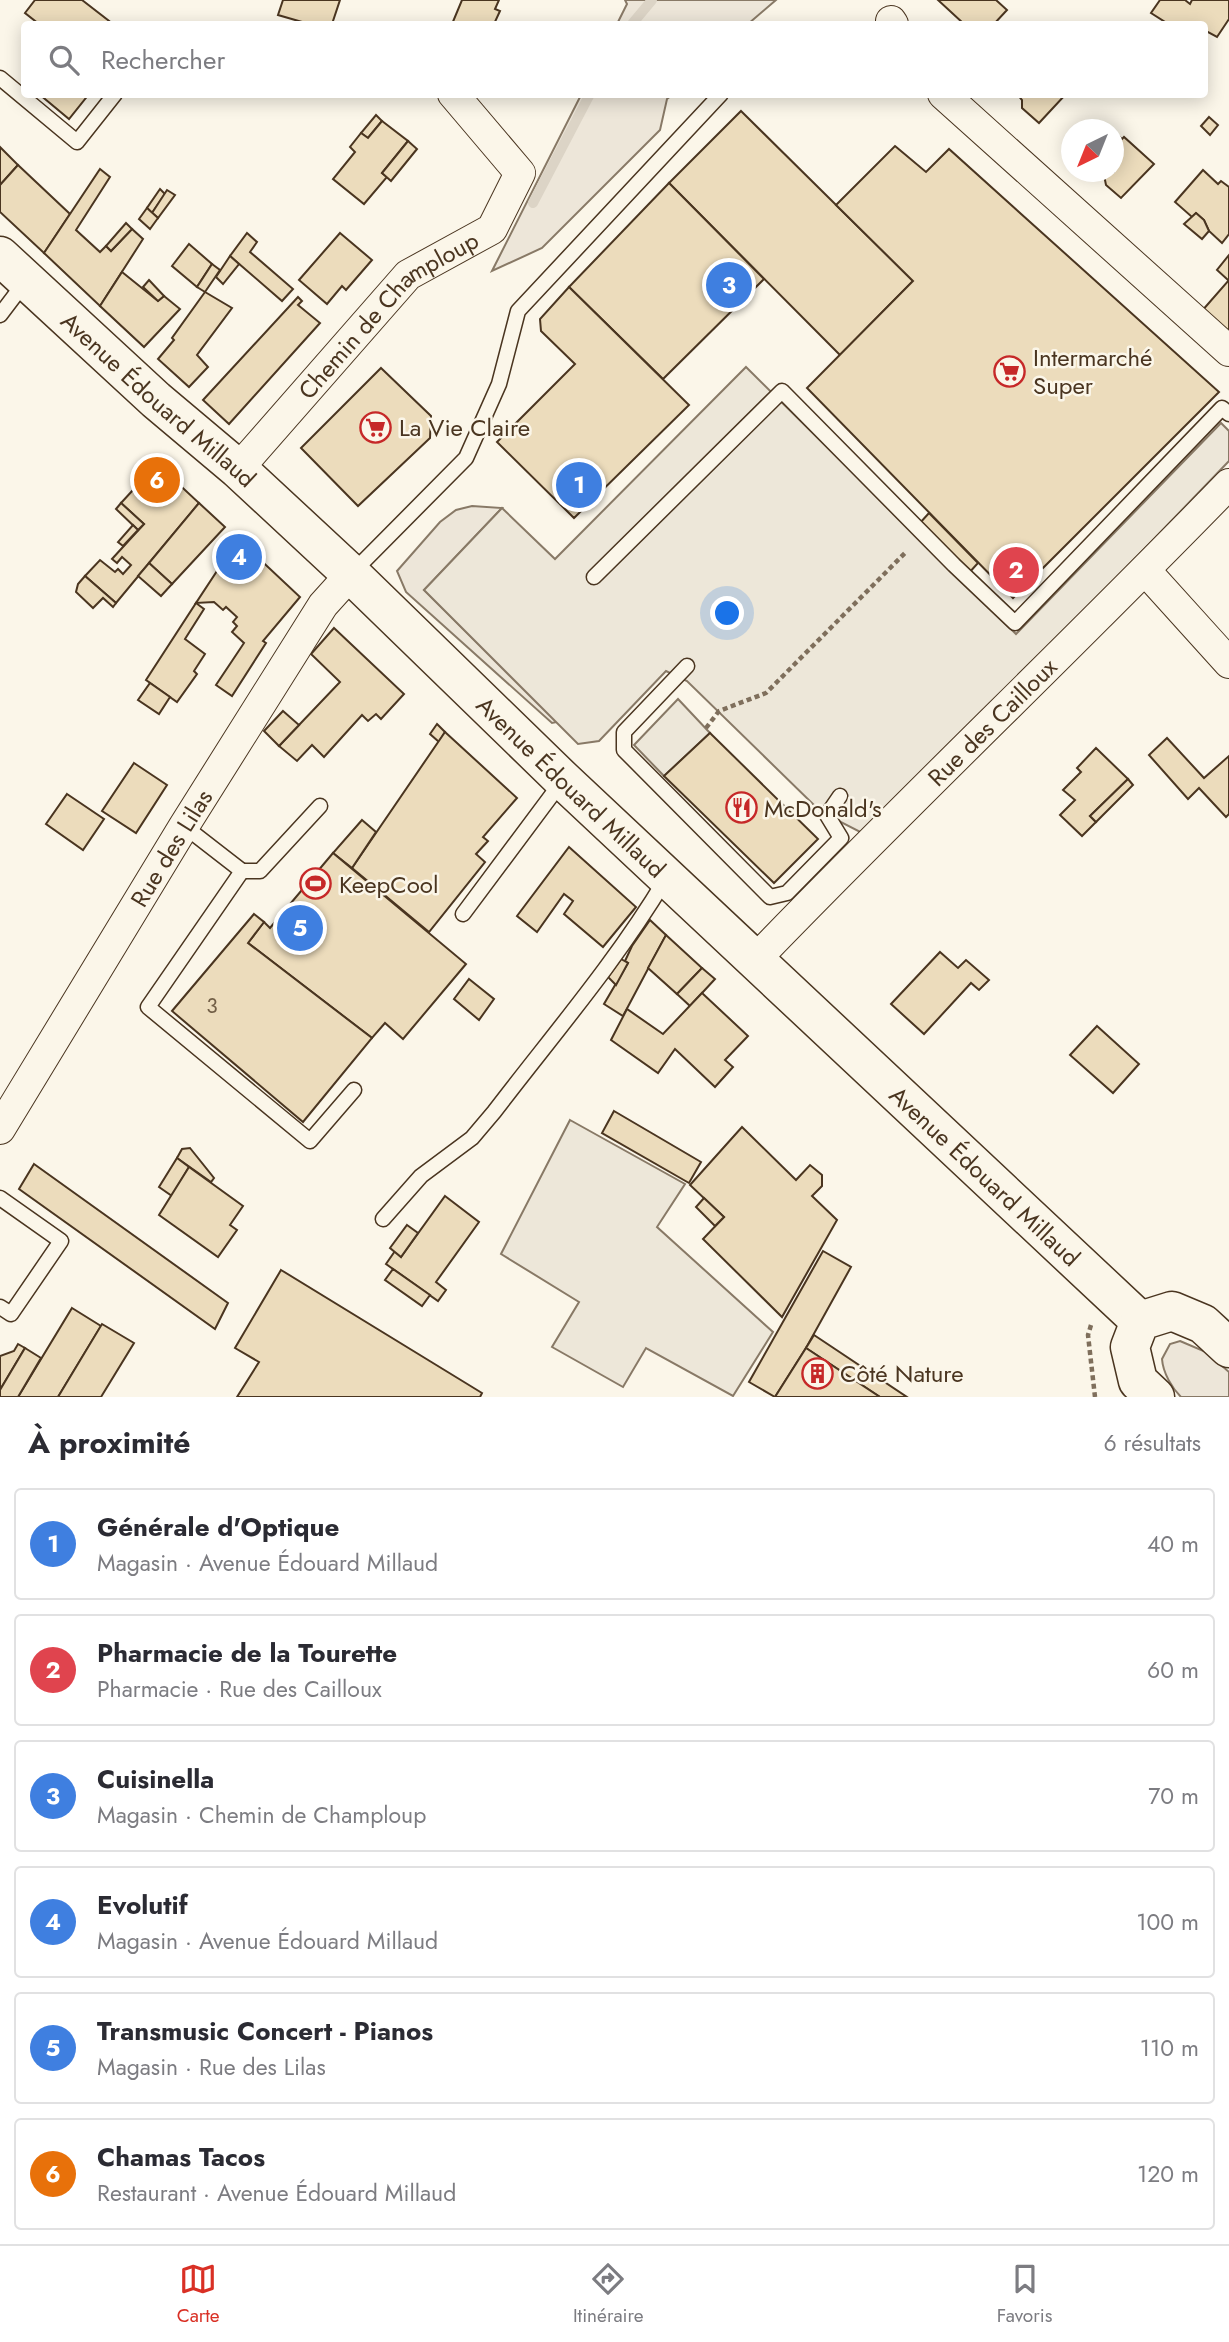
<!DOCTYPE html>
<html lang="fr">
<meta charset="utf-8">
<style>
:root{--surface:#fff;--page:#f7f7f7;--text:#2b2b33;--muted:#7c7c81;--line:#e1e1e2;--accent:#d93025}
body{margin:0;font-family:Jost,sans-serif;background:var(--page);color:var(--text)}
.compass{position:absolute;left:1061px;top:119px;width:63px;height:63px;border-radius:50%;background:var(--surface);box-shadow:0 4px 18px #0003;rotate:223deg}
.you{position:absolute;left:728px;top:614px;width:24px;height:24px;margin:-18px;border:5px solid #fff;border-radius:50%;background:#1a73e8;box-shadow:0 0 0 10px #1a73e833}
.badge{display:grid;place-items:center;width:46px;height:46px;border-radius:50%;background:var(--accent);color:#fff;font-size:23px;font-weight:700}
.pin{position:absolute;translate:-50% -50%;border:4px solid #fff;box-shadow:0 2px 7px #0006}
.list{margin:0;padding:0;list-style:none}
h2{display:flex;justify-content:space-between;align-items:center;height:91px;margin:0;padding:0 28px;font-size:30px}
h2 small{font-size:23px;font-weight:400;color:var(--muted)}
.list li{display:grid;grid-template-columns:46px 1fr auto;gap:21px;align-items:center;box-sizing:border-box;height:112px;margin:0 14px 14px;padding:0 14px;border:2px solid var(--line);border-radius:7px}
.list b{display:block;font-size:26px;white-space:nowrap}
.list p{margin:0;font-size:23px;white-space:nowrap;color:var(--muted)}
.list em{font-size:23px;font-style:normal;color:var(--muted)}
.icon{flex:none;width:38px;height:38px;fill:none;stroke:currentColor;stroke-width:2;stroke-linecap:round;stroke-linejoin:round}
.map{position:relative;flex:none;width:1229px;height:1397px;overflow:hidden}
.search{position:absolute;background:var(--surface);box-shadow:0 4px 18px #0003;left:21px;right:21px;top:21px;height:77px;display:flex;align-items:center;gap:18px;box-sizing:border-box;padding:0 24px;border-radius:7px;color:var(--muted);font-size:26px}
.sheet{height:847px;background:var(--surface)}
nav{display:flex;justify-content:space-around;align-items:center;box-sizing:border-box;height:98px;border-top:2px solid var(--line);background:var(--surface);font-size:19px;color:var(--muted)}
nav a{display:grid;justify-items:center;gap:4px}
nav .on{color:var(--accent)}
.map>svg:first-child{display:block}
.green{fill:#ede6d9;stroke:#887966;stroke-width:2}
.parking{fill:#ede7d9;stroke:#887966;stroke-width:2}
.lines{fill:none;stroke-linecap:round;stroke-linejoin:round}
.stream{stroke:#dcd4c6;stroke-width:10}
.building{fill:#ecdcbc;stroke:#4a3520;stroke-width:2}
.lane-casing{stroke:#4a3520;stroke-width:17}
.street-casing{stroke:#4a3520;stroke-width:32}
.secondary-casing{stroke:#4a3520;stroke-width:41}
.path{stroke:#7f6f5c;stroke-width:4.5;stroke-dasharray:5 3.5;stroke-linecap:butt}
.lane{stroke:#fbf6e9;stroke-width:14}
.street{stroke:#fbf6e9;stroke-width:30}
.secondary{stroke:#fbf6e9;stroke-width:38}
.labels{text-anchor:middle;dominant-baseline:central;stroke-width:5;stroke-linejoin:round;paint-order:stroke}
.number-label{font-size:21px;fill:#725f47}
.street-label{font-size:24px;fill:#4a3520;stroke:#fbf6e9}
.poi-label{font-size:24px;fill:#4a3520;stroke:#fbf6e9;text-anchor:start}
</style>
<div class="map">
<svg width="1229" height="1397" viewBox="0 0 1229 1397">
<rect width="100%" height="100%" fill="#fbf6e9"/>
<g class="green">
<path d="M625,0H776L748,24H617L627,4Z"/>
<path d="M581,95H672L667,99L660,130L542,248L492,271Z"/>
<path d="M472,506L502,508L424,590L557,722L552,723L406,592L397,571L440,522L456,510Z"/>
<path d="M1180,1341L1206,1352L1229,1372V1397H1181C1172,1388 1163,1373 1162,1359L1170,1344Z"/>
</g>
<g class="parking">
<path d="M746,367L1016,634L1221,423L1229,431V461L868,836L827,815L816,807L687,681L666,671L599,741L578,744L424,590L502,508L555,559Z"/>
<path d="M678,699L710,733L664,776L634,745Z"/>
<path d="M570,1120L685,1184L657,1227L773,1332L733,1396L646,1348L623,1387L552,1347L579,1302L501,1254Z"/>
</g>
<g class="lines">
<g class="stream">
<path d="M632,24L652,0"/>
<path d="M533,203L590,94"/>
</g>
</g>
<g class="building">
<path d="M35,0H82L113,24H39L25,13Z"/>
<path d="M283,0H340L332,24H309L278,15Z"/>
<path d="M462,0H499L495,9L500,11L494,24H452Z"/>
<path d="M938,0H996L1007,10L994,24H964Z"/>
<path d="M1160,0H1185L1190,4L1192,0H1229V19L1217,37L1204,30V24H1163L1165,22L1151,13Z"/>
<path d="M39,94H89L69,119Z"/>
<path d="M1017,94H1066L1039,123L1022,108V100Z"/>
<path d="M741,111L913,281L840,355L669,183Z"/>
<path d="M376,115L382,121L368,138L361,133Z"/>
<path d="M1209,117L1218,125L1210,135L1201,126Z"/>
<path d="M382,121L408,141L382,173L387,177L364,204L333,179L355,152L350,147L361,133L368,138Z"/>
<path d="M1114,132L1122,139L1124,137L1154,164L1121,198L1106,185L1104,175L1100,172H1114Z"/>
<path d="M408,141L417,149L391,181L382,173Z"/>
<path d="M895,146L926,172L949,149L1219,392L1013,598L807,388L913,281L836,205Z"/>
<path d="M0,147L18,165L0,185Z"/>
<path d="M18,165L70,214L44,253L0,212V185Z"/>
<path d="M100,169L110,177L76,230L100,252L106,246L111,251L132,229L143,239L100,306L44,253Z"/>
<path d="M1203,170L1218,184L1221,181L1229,187V234L1222,243L1209,231L1204,220L1196,213L1192,217L1175,202Z"/>
<path d="M669,183L764,279L663,379L569,287Z"/>
<path d="M160,189L165,194L152,213L147,208Z"/>
<path d="M167,190L175,195L158,218L152,213Z"/>
<path d="M147,208L158,218L150,229L139,219Z"/>
<path d="M1196,213L1204,220L1209,231L1202,239L1184,224Z"/>
<path d="M126,223L132,229L111,251L106,246Z"/>
<path d="M247,233L257,242L250,252L293,289L282,301L230,256Z"/>
<path d="M340,233L372,260L346,290L342,286L327,304L299,280Z"/>
<path d="M189,244L212,264L197,287L172,266Z"/>
<path d="M1229,255V280H1228L1217,270Z"/>
<path d="M230,256L239,264L223,284L216,277Z"/>
<path d="M212,264L220,270L205,292L197,287Z"/>
<path d="M122,272L158,301L164,296L180,309L144,347L100,306Z"/>
<path d="M149,280L164,296L158,301L143,287Z"/>
<path d="M1229,280V336L1201,312Z"/>
<path d="M569,287L689,405L574,518L497,442L575,364L541,331L540,319Z"/>
<path d="M205,292L232,308L197,355L208,367L189,387L158,359L174,340L172,338Z"/>
<path d="M298,297L302,301L298,305L320,323L229,424L203,400Z"/>
<path d="M381,368L431,416L430,438L358,506L301,448Z"/>
<path d="M157,464L199,503L116,603L85,576L100,560L115,572L118,569L123,574L131,565L122,557L117,563L112,559L144,524L121,503Z"/>
<path d="M121,503L144,524L138,530L116,509Z"/>
<path d="M199,503L225,527L172,584L149,563Z"/>
<path d="M929,513L978,563L968,574L919,524Z"/>
<path d="M133,525L138,530L123,546L118,542Z"/>
<path d="M238,539L300,597L263,641L266,643L232,696L216,685L244,643L232,632L237,626L233,622L237,617L226,607L223,610L214,602L196,603Z"/>
<path d="M149,563L172,584L161,596L138,576Z"/>
<path d="M85,576L116,603L113,607L103,598L93,608L76,592L78,584Z"/>
<path d="M196,603L204,609L185,639L205,654L194,671L197,674L177,702L146,680Z"/>
<path d="M334,628L404,694L381,719L376,714L368,721L362,715L324,757L312,745L297,761L279,746L340,682L311,654Z"/>
<path d="M150,683L170,697L159,714L138,700Z"/>
<path d="M283,711L299,725L279,746L264,731Z"/>
<path d="M437,724L445,732L439,742L430,734Z"/>
<path d="M445,732L517,798L483,837L488,841L476,854L485,862L429,932L352,868Z"/>
<path d="M710,733L818,839L774,883L664,776Z"/>
<path d="M1167,738L1204,778L1229,756V814L1226,817L1199,788L1188,799L1149,755Z"/>
<path d="M1096,748L1128,779L1090,816L1096,822L1082,836L1060,815L1075,800L1063,790L1081,772L1077,768Z"/>
<path d="M134,763L167,785L136,833L102,811Z"/>
<path d="M1128,779L1133,785L1096,822L1090,816Z"/>
<path d="M67,794L104,819L83,850L46,824Z"/>
<path d="M362,820L376,832L352,868L333,853Z"/>
<path d="M569,847L636,907L603,947L564,914L573,901L564,894L537,932L517,916Z"/>
<path d="M333,853L466,964L403,1039L385,1023L372,1038L248,943L264,922L270,928Z"/>
<path d="M254,914L264,922L248,943L372,1038L303,1122L172,1011Z"/>
<path d="M650,920L666,935L623,1016L604,1004L628,963L625,961L632,946Z"/>
<path d="M666,935L702,968L677,994L648,968Z"/>
<path d="M940,952L958,968L966,960L989,980L979,990L971,983L924,1034L891,1004Z"/>
<path d="M621,959L628,963L616,985L608,977Z"/>
<path d="M702,968L715,979L690,1006L677,994Z"/>
<path d="M469,979L494,999L479,1020L454,999Z"/>
<path d="M702,993L748,1036L725,1060L733,1067L715,1087L675,1049L658,1073L611,1040L627,1009L663,1034Z"/>
<path d="M1097,1026L1139,1064L1113,1093L1070,1055Z"/>
<path d="M614,1111L701,1162L689,1183L602,1133Z"/>
<path d="M742,1127L796,1180L810,1165L822,1175V1186L812,1196L837,1220L782,1317L703,1239L724,1217L690,1185Z"/>
<path d="M190,1148L214,1178L211,1182L177,1158L182,1149Z"/>
<path d="M177,1158L189,1167L172,1196L159,1187Z"/>
<path d="M34,1164L228,1303L215,1329L19,1189Z"/>
<path d="M189,1167L243,1206L230,1225L237,1230L218,1257L159,1215Z"/>
<path d="M445,1196L479,1222L436,1282L446,1290L438,1301L386,1264L395,1251L401,1257Z"/>
<path d="M704,1198L724,1217L715,1226L696,1207Z"/>
<path d="M407,1225L418,1233L401,1257L390,1248Z"/>
<path d="M823,1251L851,1267L806,1348L775,1397L749,1382Z"/>
<path d="M393,1269L430,1295L422,1306L385,1280Z"/>
<path d="M281,1270L482,1393L480,1397H237L259,1362L235,1348Z"/>
<path d="M72,1308L101,1326L58,1397H18Z"/>
<path d="M102,1324L134,1343L101,1397H58Z"/>
<path d="M814,1335L907,1397H880L806,1348Z"/>
<path d="M18,1344L25,1348L0,1390V1356L14,1351Z"/>
<path d="M25,1348L41,1358L18,1397H0V1390Z"/>
<path d="M806,1348L880,1397H775Z"/>
</g>
<g class="lines">
<defs>
<g id="lane">
<path d="M0,78L77,142L115,94"/>
<path d="M0,315L25,282"/>
<path d="M352,573L466,458L499,384L518,311L721,94"/>
<path d="M594,577L782,391L954,565L1015,623L1222,408L1229,414"/>
<path d="M687,666L624,732V750L770,897L787,893L841,838L827,815L840,796"/>
<path d="M184,826L242,871L148,1007L310,1141L354,1090"/>
<path d="M242,871H260L320,806"/>
<path d="M463,914L563,780"/>
<path d="M0,1198L61,1241L11,1314L0,1307"/>
<path d="M383,1219L421,1176L472,1138L494,1112C552,1036 616,962 665,880"/>
</g>
<g id="street">
<path d="M891,21L893,24"/>
<path d="M943,94L1229,351"/>
<path id="s1" d="M238,469L408,275L492,229L520,173L453,94"/>
<path d="M1145,570L1229,663"/>
<path id="s2" d="M755,960C910,799 1073,645 1229,484"/>
<path id="s3" d="M0,1129L184,826L323,605L351,574"/>
</g>
<g id="secondary">
<path id="s4" d="M0,256L156,400L238,469L351,574L563,780L1140,1321"/>
<path d="M1155,1397L1138,1381L1130,1347L1140,1321L1172,1311L1203,1324L1229,1348"/>
</g>
</defs>
<use href="#lane" class="lane-casing"/>
<use href="#street" class="street-casing"/>
<use href="#secondary" class="secondary-casing"/>
<g class="path">
<path d="M706,728L719,711L766,693L907,551"/>
<path d="M1091,1325L1088,1335L1095,1397"/>
</g>
<use href="#lane" class="lane"/>
<use href="#street" class="street"/>
<use href="#secondary" class="secondary"/>
</g>
<defs>
<symbol id="supermarket-ring" viewBox="-11 -11 22 22"><circle r="9.5" fill="#fbf6e9" stroke="#c62828" stroke-width="1.5"/><path d="M-6-5.5h2.5l.6 2H6L4.5 2H-2.5L-4.4-4H-6ZM-1.5 3.2a1.3 1.3 0 1 0 .1 0ZM3 3.2a1.3 1.3 0 1 0 .1 0Z" fill="#c62828"/></symbol>
<symbol id="restaurant-ring" viewBox="-11 -11 22 22"><circle r="9.5" fill="#fbf6e9" stroke="#c62828" stroke-width="1.5"/><path d="M-5-6h1v4h1v-4h1v4h1v-4h1v5L-1.5 .5V6h-2V.5L-5-1ZM5-6V6H3V1.5H1.5Q1.5-4 5-6Z" fill="#c62828"/></symbol>
<symbol id="stadium-ring" viewBox="-11 -11 22 22"><circle r="9.5" fill="#fbf6e9" stroke="#c62828" stroke-width="1.5"/><path d="M0-5a6.5 5 0 1 0 0 10a6.5 5 0 1 0 0-10ZM-3.5-1.8h7v3.6h-7Z" fill="#c62828"/></symbol>
<symbol id="building-ring" viewBox="-11 -11 22 22"><circle r="9.5" fill="#fbf6e9" stroke="#c62828" stroke-width="1.5"/><path d="M-4-6H4V6H1V3H-1V6H-4ZM-2.5-4.3h1.7v1.8h-1.7ZM.8-4.3h1.7v1.8H.8ZM-2.5-1h1.7V.8h-1.7ZM.8-1h1.7V.8H.8Z" fill="#c62828"/></symbol>
</defs>
<g fill-rule="evenodd">
<use href="#supermarket-ring" x="992" y="354" width="35" height="35"/>
<use href="#supermarket-ring" x="358" y="410" width="35" height="35"/>
<use href="#restaurant-ring" x="724" y="790" width="35" height="35"/>
<use href="#stadium-ring" x="298" y="866" width="35" height="35"/>
<use href="#building-ring" x="800" y="1356" width="35" height="35"/>
</g>
<g class="labels">
<g class="number-label">
<text x="212" y="1006">3</text>
</g>
<g class="street-label">
<text stroke="none"><textPath href="#s1" startOffset="217">Chemin de Champloup</textPath></text>
<text stroke="none"><textPath href="#s4" startOffset="214">Avenue Édouard Millaud</textPath></text>
<text stroke="none"><textPath href="#s2" startOffset="336">Rue des Cailloux</textPath></text>
<text stroke="none"><textPath href="#s4" startOffset="780">Avenue Édouard Millaud</textPath></text>
<text stroke="none"><textPath href="#s3" startOffset="329">Rue des Lilas</textPath></text>
<text stroke="none"><textPath href="#s4" startOffset="1348">Avenue Édouard Millaud</textPath></text>
</g>
<g class="poi-label">
<text x="1033" y="357">Intermarché<tspan x="1033" dy="28">Super</tspan></text>
<text x="399" y="427">La Vie Claire</text>
<text x="764" y="808">McDonald's</text>
<text x="339" y="884">KeepCool</text>
<text x="840" y="1373">Côté Nature</text>
</g>
</g>
</svg>
<svg class="compass" viewBox="-18 -18 36 36"><path d="M0-13l5 13h-10z" fill="#e53935"/><path d="M0 13l5-13h-10z" fill="#7c7c81"/></svg>
<div class="you"></div>
<div class="pin badge" style="left:579px;top:485px;background:#3f7fe0">1</div>
<div class="pin badge" style="left:1016px;top:570px;background:#e0444e">2</div>
<div class="pin badge" style="left:729px;top:285px;background:#3f7fe0">3</div>
<div class="pin badge" style="left:239px;top:557px;background:#3f7fe0">4</div>
<div class="pin badge" style="left:300px;top:928px;background:#3f7fe0">5</div>
<div class="pin badge" style="left:157px;top:480px;background:#e8710a">6</div>
<div class="search"><svg class="icon" aria-label="search" viewBox="0 0 24 24"><circle cx="10" cy="10" r="6"/><path d="M15 15l6 6"/></svg>Rechercher</div>
</div>
<section class="sheet">
<h2>À proximité<small>6 résultats</small></h2>
<ul class="list">
<li><span class="badge" style="background:#3f7fe0">1</span><div><b>Générale d'Optique</b><p>Magasin · Avenue Édouard Millaud</p></div><em>40 m</em></li>
<li><span class="badge" style="background:#e0444e">2</span><div><b>Pharmacie de la Tourette</b><p>Pharmacie · Rue des Cailloux</p></div><em>60 m</em></li>
<li><span class="badge" style="background:#3f7fe0">3</span><div><b>Cuisinella</b><p>Magasin · Chemin de Champloup</p></div><em>70 m</em></li>
<li><span class="badge" style="background:#3f7fe0">4</span><div><b>Evolutif</b><p>Magasin · Avenue Édouard Millaud</p></div><em>100 m</em></li>
<li><span class="badge" style="background:#3f7fe0">5</span><div><b>Transmusic Concert - Pianos</b><p>Magasin · Rue des Lilas</p></div><em>110 m</em></li>
<li><span class="badge" style="background:#e8710a">6</span><div><b>Chamas Tacos</b><p>Restaurant · Avenue Édouard Millaud</p></div><em>120 m</em></li>
</ul>
</section>
<nav>
<a class="on"><svg class="icon" aria-label="map" viewBox="0 0 24 24"><path d="M3 6l6-2 6 2 6-2v14l-6 2-6-2-6 2zM9 4v14M15 6v14"/></svg>Carte</a>
<a><svg class="icon" aria-label="directions" viewBox="0 0 24 24"><path d="M12 3l9 9-9 9-9-9zM9 14v-3h6M13 9l2 2-2 2"/></svg>Itinéraire</a>
<a><svg class="icon" aria-label="saved" viewBox="0 0 24 24"><path d="M7 4h10v16l-5-4-5 4z"/></svg>Favoris</a>
</nav>
